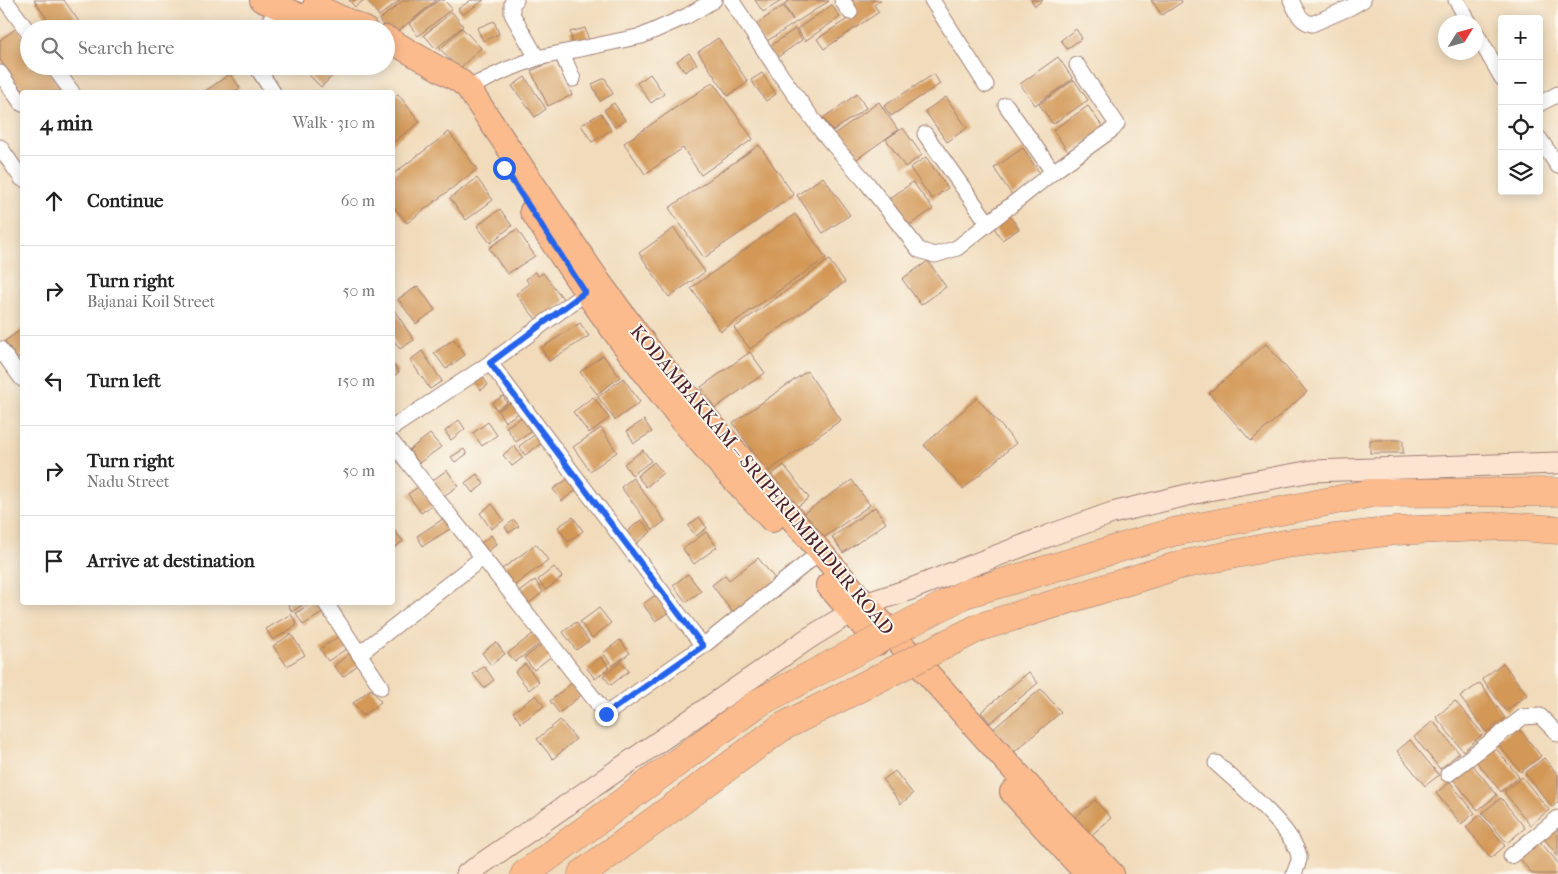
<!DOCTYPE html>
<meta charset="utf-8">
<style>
:root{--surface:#fff;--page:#f2f2f2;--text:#222;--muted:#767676;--line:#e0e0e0}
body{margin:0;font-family:"IM FELL French Canon",serif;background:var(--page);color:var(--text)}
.controls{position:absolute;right:15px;top:15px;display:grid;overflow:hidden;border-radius:5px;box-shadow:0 2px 12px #0003}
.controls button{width:45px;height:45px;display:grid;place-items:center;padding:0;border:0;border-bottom:1px solid var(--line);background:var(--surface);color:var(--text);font:25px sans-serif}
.compass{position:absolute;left:1438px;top:15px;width:45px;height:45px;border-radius:50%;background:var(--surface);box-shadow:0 2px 12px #0003;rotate:53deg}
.stop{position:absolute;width:15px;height:15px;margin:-11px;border:4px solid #2563eb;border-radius:50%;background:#fff}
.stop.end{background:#2563eb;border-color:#fff;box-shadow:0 1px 5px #0008}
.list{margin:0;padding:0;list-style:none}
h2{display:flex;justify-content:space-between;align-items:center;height:65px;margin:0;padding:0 20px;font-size:21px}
h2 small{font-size:16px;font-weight:400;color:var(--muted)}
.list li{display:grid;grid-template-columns:32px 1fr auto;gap:15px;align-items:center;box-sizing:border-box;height:90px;padding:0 20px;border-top:1px solid var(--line)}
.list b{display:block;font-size:19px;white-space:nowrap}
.list p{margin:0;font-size:16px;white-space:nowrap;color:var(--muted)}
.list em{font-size:16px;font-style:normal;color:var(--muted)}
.icon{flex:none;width:28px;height:28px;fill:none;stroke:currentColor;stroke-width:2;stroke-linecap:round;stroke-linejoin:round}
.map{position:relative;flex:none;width:1558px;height:874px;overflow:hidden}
.search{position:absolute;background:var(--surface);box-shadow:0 2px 12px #0003;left:20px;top:20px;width:375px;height:55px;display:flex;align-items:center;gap:12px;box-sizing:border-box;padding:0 18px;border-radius:28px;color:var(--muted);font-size:19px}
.panel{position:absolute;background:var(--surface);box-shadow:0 2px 12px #0003;left:20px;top:90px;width:375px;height:515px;border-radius:5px}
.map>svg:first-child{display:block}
.building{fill:#d39857}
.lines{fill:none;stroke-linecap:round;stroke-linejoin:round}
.street-casing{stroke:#9e7d73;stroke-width:17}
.secondary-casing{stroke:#9e7d73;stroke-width:23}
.primary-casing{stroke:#9e7d73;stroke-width:26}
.highway-casing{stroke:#9e7d73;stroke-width:29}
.street{stroke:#fff;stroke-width:15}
.secondary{stroke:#fde4d1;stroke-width:21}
.primary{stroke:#fbbb8d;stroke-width:24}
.highway{stroke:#fbbb8d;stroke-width:28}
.highway-bridge-casing{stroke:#9e7d73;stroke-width:29;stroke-linecap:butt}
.highway-bridge{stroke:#fbbb8d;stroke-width:28}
.route{stroke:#2563eb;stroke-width:6}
.labels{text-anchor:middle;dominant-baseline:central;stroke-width:4;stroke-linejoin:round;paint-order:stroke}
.street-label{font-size:19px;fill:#4a1f2b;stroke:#fbf7ec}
</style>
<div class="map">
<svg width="1558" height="874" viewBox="0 0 1558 874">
<rect width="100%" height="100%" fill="#fbf7ec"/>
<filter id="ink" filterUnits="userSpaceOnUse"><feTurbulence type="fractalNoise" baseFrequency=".02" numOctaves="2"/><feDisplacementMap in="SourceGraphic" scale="10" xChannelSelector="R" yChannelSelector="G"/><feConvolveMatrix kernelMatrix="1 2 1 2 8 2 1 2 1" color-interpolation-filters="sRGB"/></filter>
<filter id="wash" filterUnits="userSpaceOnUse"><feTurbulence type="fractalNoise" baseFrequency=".0096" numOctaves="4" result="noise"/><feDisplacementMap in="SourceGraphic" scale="20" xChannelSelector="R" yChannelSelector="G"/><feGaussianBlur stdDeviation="1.12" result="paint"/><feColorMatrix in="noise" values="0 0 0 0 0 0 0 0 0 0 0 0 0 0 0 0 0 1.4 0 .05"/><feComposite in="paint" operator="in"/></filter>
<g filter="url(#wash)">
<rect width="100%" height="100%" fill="#f1dbbb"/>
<g id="blocks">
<g class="building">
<path d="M34,0H64L84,29H54Z"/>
<path d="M349,0H364L355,7Z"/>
<path d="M367,0H400L379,16Z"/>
<path d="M404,0H437L392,36L379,20Z"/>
<path d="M439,0H444L452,9L418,36L409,24Z"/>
<path d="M471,0H484L462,15L458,9Z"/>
<path d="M755,0H783L763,12Z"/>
<path d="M791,0L829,1L764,43L753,26L783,6L793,20L784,4Z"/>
<path d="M850,0H881L874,5L879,12L824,49L817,39L858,12Z"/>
<path d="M1031,0H1043L1035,6Z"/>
<path d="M1151,0H1181L1182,2L1162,15Z"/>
<path d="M832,5L840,17L805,41L797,29Z"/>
<path d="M452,12L463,26L436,49L424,35Z"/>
<path d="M494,21L499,34L483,41L477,28Z"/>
<path d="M280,24L287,29H277Z"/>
<path d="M17,28L29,44V66H45L64,92H24L0,60V40Z"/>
<path d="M462,28L481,48L459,69L440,49Z"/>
<path d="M585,28L589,41L573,45L570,32Z"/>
<path d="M795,29L802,40L775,59L767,48Z"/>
<path d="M1076,29L1082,38L1067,49L1061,40Z"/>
<path d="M718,38L748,82L728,96L698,52Z"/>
<path d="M689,53L697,64L685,72L677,61Z"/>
<path d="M1058,57L1073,79L1035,105L1020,84Z"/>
<path d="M556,60L572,95L548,106L531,71Z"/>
<path d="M314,66H343L321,87L307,73Z"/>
<path d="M762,73L776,94L766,101L751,80Z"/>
<path d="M230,74L240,88L233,92H204Z"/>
<path d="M650,74L664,94L651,103L637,83Z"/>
<path d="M934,74L940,84L891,116L884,106Z"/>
<path d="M525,77L546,109L535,117L512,86Z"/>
<path d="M605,78L613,94L600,101L592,84Z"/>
<path d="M1074,80L1088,100L1053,124L1039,104Z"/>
<path d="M713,82L753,139L701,175L683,148L645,174L624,143Z"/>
<path d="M398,94L420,122L392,143V98Z"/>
<path d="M857,94L866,108L833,131L823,118Z"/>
<path d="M946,97L967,128L947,142L925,111Z"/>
<path d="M879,102L898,130L854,161L834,134Z"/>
<path d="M614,103L625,120L615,127L604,110Z"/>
<path d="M1088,106L1104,129L1069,153L1053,130Z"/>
<path d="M601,113L611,130L592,142L581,125Z"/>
<path d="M903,128L922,155L905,167L886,139Z"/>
<path d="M449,132L477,169L407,223L392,205V175Z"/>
<path d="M759,145L794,195L704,258L669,208Z"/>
<path d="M1023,148L1041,175L1012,195L994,168Z"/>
<path d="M926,157L948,188L932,199L910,168Z"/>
<path d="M823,177L850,215L823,233L797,195Z"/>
<path d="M477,178L493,200L466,220L450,198Z"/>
<path d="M913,182L933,209L905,228L886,201Z"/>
<path d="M500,209L512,226L490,243L477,226Z"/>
<path d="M795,214L826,258L721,331L691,288Z"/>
<path d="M1009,215L1019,229L1002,240L993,226Z"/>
<path d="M674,228L705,272L669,297L639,253Z"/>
<path d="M517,229L535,256L507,274L489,248Z"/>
<path d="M829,260L845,282L750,349L734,328Z"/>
<path d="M928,261L946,287L921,305L902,279Z"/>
<path d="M535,272L538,276L543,273L565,301L538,322L516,294L529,284L526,279Z"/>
<path d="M418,286L435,310L416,324L398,299Z"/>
<path d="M392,307L414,340L400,349L392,338Z"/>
<path d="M580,323L589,336L549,361L541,348Z"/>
<path d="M22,329V355L17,359L5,341Z"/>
<path d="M454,339L465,355L446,369L434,353Z"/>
<path d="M1266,344L1307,392L1251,441L1209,393Z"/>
<path d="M422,351L442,381L430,389L410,360Z"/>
<path d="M750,352L765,373L715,408L701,387Z"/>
<path d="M603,355L620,377L597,394L580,372Z"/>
<path d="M392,363L399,372L392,377Z"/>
<path d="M807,371L841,420L767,472L733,423Z"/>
<path d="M481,374L488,385L481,390L474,380Z"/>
<path d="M623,378L640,402L615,420L598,397Z"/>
<path d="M503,396L507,403L497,410L492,403Z"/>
<path d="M593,397L609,418L589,433L573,412Z"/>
<path d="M977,398L1016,443L963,489L924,445Z"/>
<path d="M513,401L520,412L505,422L498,411Z"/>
<path d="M522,417L531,432L516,442L506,427Z"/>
<path d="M459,420L465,429L451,440L445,431Z"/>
<path d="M644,420L652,432L634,443L627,431Z"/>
<path d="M488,422L497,435L482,446L473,433Z"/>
<path d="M601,428L617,452L590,471L573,447Z"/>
<path d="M430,434L441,447L419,463L409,450Z"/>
<path d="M536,434L542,443L525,455L519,446Z"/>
<rect x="1370" y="440" width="33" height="13"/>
<path d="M514,446L523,458L512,466L503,455Z"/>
<path d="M464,449L467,454L455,462L451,457Z"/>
<path d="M643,450L651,461L632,475L624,464Z"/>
<path d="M654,462L663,473L646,487L637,476Z"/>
<path d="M784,465L809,498L793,510L769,477Z"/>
<path d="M447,470L458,486L441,498L430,482Z"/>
<path d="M477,474L484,484L473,493L465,483Z"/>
<path d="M569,478L578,489L562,501L553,489Z"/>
<path d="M633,478L665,521L653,530L621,487Z"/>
<path d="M852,480L870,505L819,541L801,515Z"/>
<path d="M421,485L434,504L421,513L408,494Z"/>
<path d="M492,504L504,520L491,529L480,513Z"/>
<path d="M875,507L886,523L843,553L832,537Z"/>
<path d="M446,517L453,527L423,546L417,536Z"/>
<path d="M573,517L583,531L568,542L558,527Z"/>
<path d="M699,517L707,528L696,536L688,526Z"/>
<path d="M514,520L519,526L509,533L505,527Z"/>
<path d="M641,520L651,532L633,546L624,534Z"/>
<path d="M394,530L403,541L392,550V531Z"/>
<path d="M706,532L717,547L694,564L683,549Z"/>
<path d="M491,535L497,544L486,553L479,545Z"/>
<path d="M536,544L548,560L514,586L502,569Z"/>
<path d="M758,558L776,580L736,617L712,585L725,575L729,580Z"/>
<path d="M554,567L562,577L546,590L538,580Z"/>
<path d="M688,574L701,591L686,602L673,585Z"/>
<path d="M535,580L543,592L528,604L519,592Z"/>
<path d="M660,592L672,610L655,621L643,604Z"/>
<path d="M287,602H306L292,612Z"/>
<path d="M313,602H318L324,612L303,625L296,613Z"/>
<path d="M599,608L611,623L592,638L580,622Z"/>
<path d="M291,614L297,625L273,640L266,629Z"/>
<path d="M576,622L589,641L576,650L563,632Z"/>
<path d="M534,633L541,643L515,662L508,653Z"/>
<path d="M291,634L305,655L287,666L273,646Z"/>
<path d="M341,635L349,647L328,661L320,649Z"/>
<path d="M620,640L630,653L613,666L603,653Z"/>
<path d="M496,642L505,654L491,665L482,653Z"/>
<path d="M544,643L553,655L534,670L524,658Z"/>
<path d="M351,652L360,663L343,677L334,666Z"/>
<path d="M601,657L609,668L595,679L587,668Z"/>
<path d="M621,662L629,671L611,685L603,676Z"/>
<path d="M1503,663L1527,695L1506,711L1482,679Z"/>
<path d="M525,664L539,682L529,690L515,672Z"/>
<path d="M484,666L494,680L484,688L473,674Z"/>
<path d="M1029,672L1038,683L990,723L981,712Z"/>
<path d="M575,680L585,692L559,713L550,701Z"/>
<path d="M1480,683L1505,718L1486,732L1460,697Z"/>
<path d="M371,689L381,702L363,716L353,703Z"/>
<path d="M1041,689L1061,712L1013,753L993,729Z"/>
<path d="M536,695L544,706L521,723L513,712Z"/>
<path d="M1455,701L1483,734L1463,751L1436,717Z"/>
<path d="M560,720L576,739L553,759L537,739Z"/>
<path d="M1433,721L1459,753L1440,769L1414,737Z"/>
<path d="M1516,725L1541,756L1521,772L1496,742Z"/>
<path d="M1410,740L1439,775L1425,786L1397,751Z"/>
<path d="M1494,746L1519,777L1501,792L1476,761Z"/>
<path d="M1544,758L1558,775V802L1552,807L1525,773Z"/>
<path d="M1472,764L1497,795L1478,810L1453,779Z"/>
<path d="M895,771L913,794L901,804L883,780Z"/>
<path d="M1522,777L1549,810L1530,825L1504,792Z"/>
<path d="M1450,782L1475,813L1461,824L1436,793Z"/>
<path d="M1501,798L1525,828L1507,843L1482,813Z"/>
<path d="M1095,800L1111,818L1086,840L1070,822Z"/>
<path d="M1480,815L1505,846L1491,858L1466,827Z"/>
<path d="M1558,823V856L1542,836Z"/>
<path d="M1538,839L1558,863V874H1532L1518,856Z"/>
</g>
</g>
</g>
<g filter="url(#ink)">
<use href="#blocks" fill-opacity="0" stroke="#9e7d73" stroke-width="1"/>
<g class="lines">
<defs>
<g id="street">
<path d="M5,0L29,33"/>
<path d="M516,0L512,3V14L537,58"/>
<path d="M731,0L782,77L823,133L867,183L919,250L935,255L957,248L1053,172L1006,105"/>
<path d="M842,0L850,12"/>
<path d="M932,0L986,85"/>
<path d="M1291,0C1296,10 1300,22 1312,24L1351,7L1363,0"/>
<path d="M1456,0L1469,22"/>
<path d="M263,29L280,8"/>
<path d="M1476,33L1502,78"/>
<path d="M562,53L573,79"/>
<path d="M53,66L72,92"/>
<path d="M256,66L273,92"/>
<path d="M0,73L22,104"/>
<path d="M468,88L506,70L537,58L642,36L687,16L714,0"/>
<path d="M1539,104L1558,94"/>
<path d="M925,134L988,223"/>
<path d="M1539,138L1558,166"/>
<path d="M0,147L22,179"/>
<path d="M1053,172L1113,129L1117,124L1077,65"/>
<path d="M0,349L22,379"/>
<path d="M490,363L703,646"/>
<path d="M392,428L490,363L592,288"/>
<path d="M392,442L606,714L703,646L809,561"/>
<path d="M325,602L381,687"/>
<path d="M359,654L482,558"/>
<path d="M1216,763C1238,784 1292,827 1299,856C1300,861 1296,868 1294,874"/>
<path d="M1448,774L1523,717L1540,716L1558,734"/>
<path d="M1511,856L1558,818"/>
</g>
<path id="secondary" d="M467,874L809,638L865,604L911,589L1048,536L1112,513L1208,490L1312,471L1558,463"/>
<g id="primary">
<path d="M262,0L331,29"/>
<path d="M315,6L365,29"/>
<path d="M386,38L460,81L468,88L599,282L655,358L865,604L1042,801L1112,874"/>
<path d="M532,211C583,290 637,366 697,438C721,467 747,493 772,520"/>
<path d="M828,585L878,643"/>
<path d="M1012,792L1087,874"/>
</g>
<g id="highway">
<path d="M965,594L1173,532L1372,493L1558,492"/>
<path d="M980,627L1180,565L1285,544L1395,531L1504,526L1558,530"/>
<path d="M525,874L758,703"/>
<path d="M582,874L782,727"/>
</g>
</defs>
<use href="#street" class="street-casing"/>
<use href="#secondary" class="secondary-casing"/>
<use href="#primary" class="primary-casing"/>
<use href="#highway" class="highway-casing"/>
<use href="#street" class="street"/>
<use href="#secondary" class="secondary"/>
<use href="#primary" class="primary"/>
<use href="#highway" class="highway"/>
<defs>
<g id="highway-bridge">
<path d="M758,703L965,594"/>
<path d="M782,727L980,627"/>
</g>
</defs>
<use href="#highway-bridge" class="highway-bridge-casing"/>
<use href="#highway-bridge" class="highway-bridge"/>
</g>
</g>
<g class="lines" filter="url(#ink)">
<path class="route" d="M504,168L585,292L490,363L703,646L606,714"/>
</g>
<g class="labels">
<g class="street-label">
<text transform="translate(762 480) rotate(50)">KODAMBAKKAM – SRIPERUMBUDUR ROAD</text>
</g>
</g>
</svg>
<div class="controls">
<button>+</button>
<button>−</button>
<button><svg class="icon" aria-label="locate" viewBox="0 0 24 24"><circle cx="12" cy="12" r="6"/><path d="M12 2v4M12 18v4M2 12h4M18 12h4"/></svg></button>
<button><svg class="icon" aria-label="layers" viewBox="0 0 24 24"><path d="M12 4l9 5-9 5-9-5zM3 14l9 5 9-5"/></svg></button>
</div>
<svg class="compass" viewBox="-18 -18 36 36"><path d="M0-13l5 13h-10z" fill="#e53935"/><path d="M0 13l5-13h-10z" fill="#767676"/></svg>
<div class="stop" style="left:504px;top:168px"></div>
<div class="stop end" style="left:606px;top:714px"></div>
<div class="search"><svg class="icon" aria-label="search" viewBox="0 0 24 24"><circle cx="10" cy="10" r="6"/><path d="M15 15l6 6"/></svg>Search here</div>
<section class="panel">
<h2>4 min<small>Walk · 310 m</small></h2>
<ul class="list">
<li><svg class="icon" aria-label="ahead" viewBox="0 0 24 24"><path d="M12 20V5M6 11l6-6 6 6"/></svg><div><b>Continue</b></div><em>60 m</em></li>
<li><svg class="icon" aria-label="right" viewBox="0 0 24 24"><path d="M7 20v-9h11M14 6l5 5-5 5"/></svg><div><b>Turn right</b><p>Bajanai Koil Street</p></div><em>50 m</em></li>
<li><svg class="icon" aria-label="left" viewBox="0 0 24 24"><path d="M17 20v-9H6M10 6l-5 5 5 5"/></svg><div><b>Turn left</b></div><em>150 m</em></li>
<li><svg class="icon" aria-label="right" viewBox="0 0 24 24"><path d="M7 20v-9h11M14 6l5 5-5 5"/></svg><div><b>Turn right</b><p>Nadu Street</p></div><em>50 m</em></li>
<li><svg class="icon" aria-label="arrive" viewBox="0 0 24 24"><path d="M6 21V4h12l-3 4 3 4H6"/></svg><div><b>Arrive at destination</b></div></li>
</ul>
</section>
</div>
